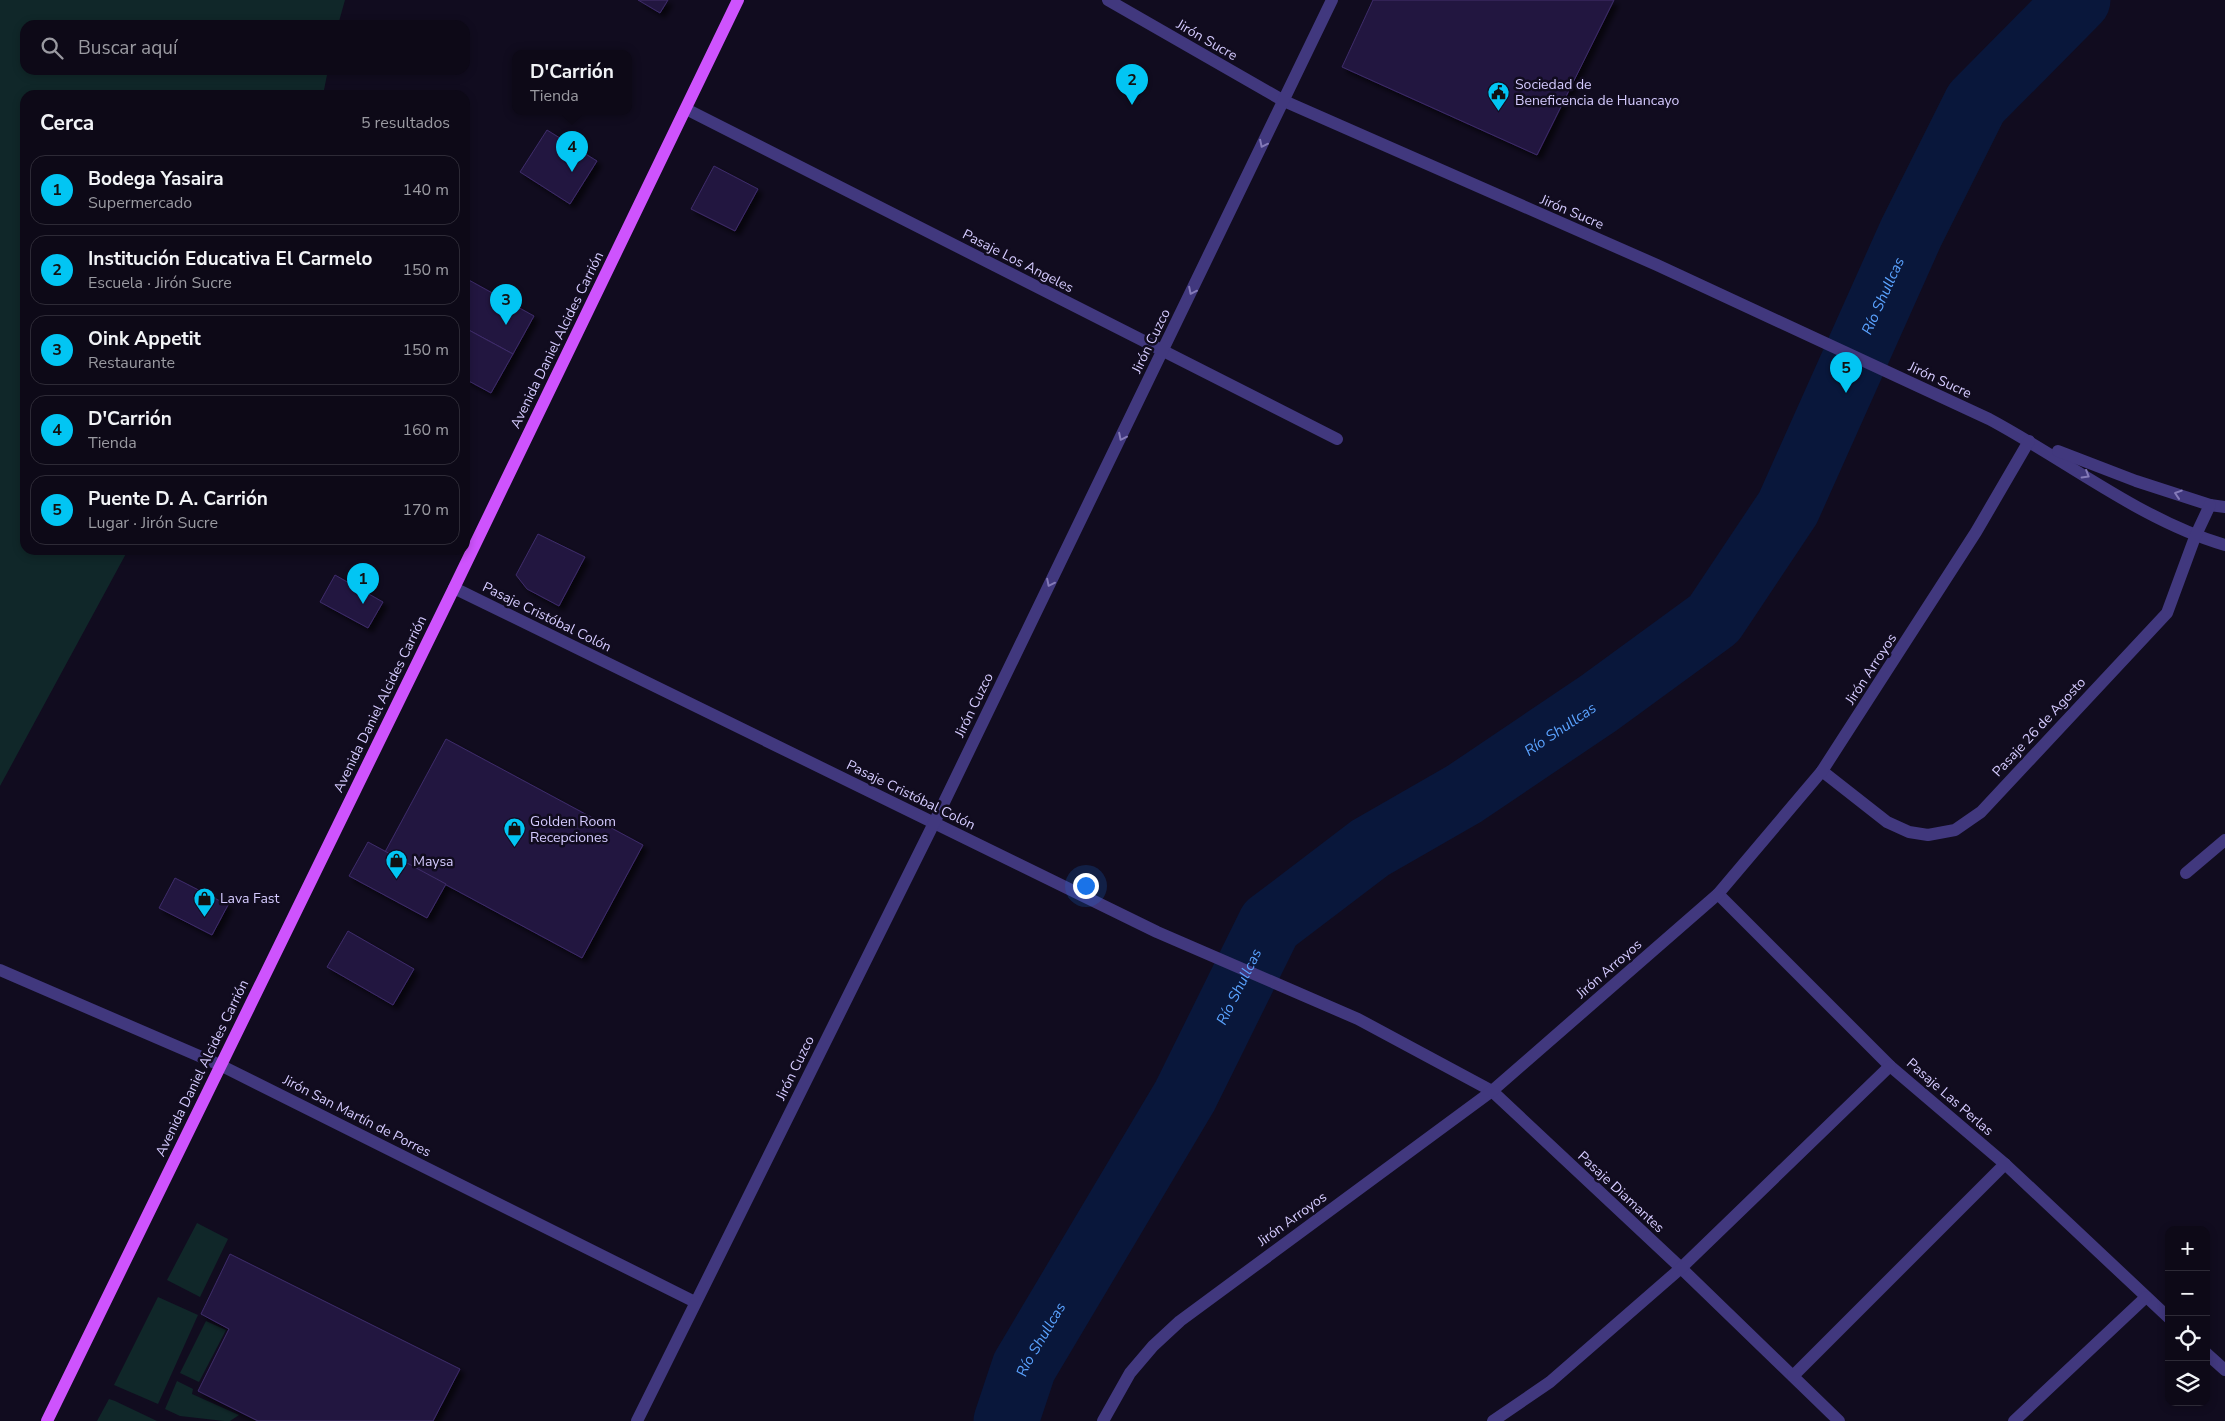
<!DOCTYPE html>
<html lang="es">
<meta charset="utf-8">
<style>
:root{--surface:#0d0917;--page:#161220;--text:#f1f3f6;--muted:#9a9aa1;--line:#2d2a36;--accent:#02c5f3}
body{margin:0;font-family:"Nunito Sans",sans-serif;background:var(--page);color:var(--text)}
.controls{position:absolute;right:15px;bottom:15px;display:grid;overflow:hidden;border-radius:10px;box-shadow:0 2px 8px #0003}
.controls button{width:45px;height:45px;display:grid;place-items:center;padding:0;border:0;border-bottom:1px solid var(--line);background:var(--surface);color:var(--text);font:25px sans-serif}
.you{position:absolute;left:1085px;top:885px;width:18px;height:18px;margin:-12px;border:4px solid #fff;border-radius:50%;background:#1a73e8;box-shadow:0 0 0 8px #1a73e833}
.badge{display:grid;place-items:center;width:32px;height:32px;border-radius:50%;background:var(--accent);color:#111;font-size:16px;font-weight:700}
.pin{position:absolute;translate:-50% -41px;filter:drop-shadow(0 1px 2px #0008)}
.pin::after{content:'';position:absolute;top:26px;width:18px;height:15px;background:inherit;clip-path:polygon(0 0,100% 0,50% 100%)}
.popup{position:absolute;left:512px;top:50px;width:120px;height:65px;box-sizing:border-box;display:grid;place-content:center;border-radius:10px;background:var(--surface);filter:drop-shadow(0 1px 4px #0005);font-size:16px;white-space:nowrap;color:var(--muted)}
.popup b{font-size:19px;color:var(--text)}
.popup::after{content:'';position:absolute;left:50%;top:100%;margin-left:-10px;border:10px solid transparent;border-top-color:var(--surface)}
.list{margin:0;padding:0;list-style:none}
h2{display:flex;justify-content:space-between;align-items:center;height:65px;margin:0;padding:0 20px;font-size:21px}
h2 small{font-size:16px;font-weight:400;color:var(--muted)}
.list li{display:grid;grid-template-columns:32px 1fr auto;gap:15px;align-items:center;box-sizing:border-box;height:70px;margin:0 10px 10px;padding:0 10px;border:1px solid var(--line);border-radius:15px}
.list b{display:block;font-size:19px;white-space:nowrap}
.list p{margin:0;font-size:16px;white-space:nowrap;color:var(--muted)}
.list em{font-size:16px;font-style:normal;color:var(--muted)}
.icon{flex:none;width:28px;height:28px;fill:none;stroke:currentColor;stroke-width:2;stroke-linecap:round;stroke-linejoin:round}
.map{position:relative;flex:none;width:2225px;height:1421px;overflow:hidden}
.search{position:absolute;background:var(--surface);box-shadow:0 2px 8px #0003;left:20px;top:20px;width:450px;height:55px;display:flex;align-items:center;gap:12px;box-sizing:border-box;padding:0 18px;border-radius:15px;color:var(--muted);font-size:19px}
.panel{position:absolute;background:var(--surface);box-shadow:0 2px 8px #0003;left:20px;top:90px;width:450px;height:465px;border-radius:15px}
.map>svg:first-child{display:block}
.green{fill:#102729}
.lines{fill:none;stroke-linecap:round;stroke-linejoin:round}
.river{stroke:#09173b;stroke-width:65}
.building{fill:#241940;stroke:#3e2b6b;filter:url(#shadow)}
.minor{stroke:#41387e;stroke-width:12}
.major{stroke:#ce53fd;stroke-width:12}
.oneway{stroke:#847ab8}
.labels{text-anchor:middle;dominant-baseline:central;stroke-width:5;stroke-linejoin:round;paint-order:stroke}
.street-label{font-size:14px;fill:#d5cbff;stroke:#110c1f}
.poi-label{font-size:14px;fill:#d5cbff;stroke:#110c1f;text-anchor:start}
.water-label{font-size:15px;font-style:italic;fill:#5aa2fe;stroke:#110c1f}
</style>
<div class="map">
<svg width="2225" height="1421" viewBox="0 0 2225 1421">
<defs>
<filter id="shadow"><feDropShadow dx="4.5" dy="4.5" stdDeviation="2.5" flood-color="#0009"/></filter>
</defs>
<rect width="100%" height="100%" fill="#110c1f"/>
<g class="green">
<path d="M0,0H345L338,25H25V70H328L323,95H25V550H128L0,786Z"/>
<path d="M197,1223L228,1239L200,1297L167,1280Z"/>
<path d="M158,1297L198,1315L158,1404L114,1385Z"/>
<path d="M206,1321L226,1330L199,1382L180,1373Z"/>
<path d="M177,1381L193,1389L192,1394L239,1415L230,1421H224L180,1416L165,1409Z"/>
<path d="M109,1399L115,1401L157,1421H97Z"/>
</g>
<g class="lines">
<path class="river" id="s1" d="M1006,1421L1024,1367L1185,1096L1270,924L1370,848L1464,794L1599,703L1714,619L1788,508L1911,233L1976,103L2078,0"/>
</g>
<g class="building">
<path d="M638,0H668L660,13Z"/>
<path d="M1373,0H1614L1537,155L1342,67Z"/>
<path d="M547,130L597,161L570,204L520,172Z"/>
<path d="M714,166L758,189L735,231L691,209Z"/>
<path d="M467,279L534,316L513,354L465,328V283Z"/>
<path d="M465,328L513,354L491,393L465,379Z"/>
<path d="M538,534L585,557L559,606L527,589L516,575Z"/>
<path d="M335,575L383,602L368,628L320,602Z"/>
<path d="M446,739L643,845L582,958L385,852Z"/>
<path d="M368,842L446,884L427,918L349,876Z"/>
<path d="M175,878L228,905L212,935L159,908Z"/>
<path d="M348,931L414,969L393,1005L327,967Z"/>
<path d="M230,1254L460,1369L433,1421H258L198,1391L229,1329L201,1314Z"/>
</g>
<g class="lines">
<g class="minor">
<path d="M1108,0L1284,101L1657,265L1989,419C2066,460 2142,521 2225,545"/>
<path d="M686,109L1337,439"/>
<path d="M2058,451L2136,481L2210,505L2225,507"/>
<path d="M454,588L1157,932L1358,1019L1492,1091L1681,1268L1839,1421"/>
<path d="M1822,771L1887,822L1909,832L1928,835L1955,830L1981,812L2167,613L2195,537L2210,505"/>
<path d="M2186,873L2225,840"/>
<path d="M1718,894L1890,1066L2005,1164L2169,1318"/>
<path d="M0,970L220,1065L695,1302"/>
<path d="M2206,1353L2225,1370"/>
<path d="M1793,1376L2005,1164"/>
<path d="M637,1421L934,823L1332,0"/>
<path d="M1103,1421L1130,1373L1153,1346L1180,1321L1492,1091L1718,894L1822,771L1976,532L2029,441"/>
<path d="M1493,1421L1550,1382L1681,1268L1890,1066"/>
<path d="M2014,1421L2146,1297"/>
</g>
<path class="major" d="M47,1421L454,588L738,0"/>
</g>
<defs><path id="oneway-chevron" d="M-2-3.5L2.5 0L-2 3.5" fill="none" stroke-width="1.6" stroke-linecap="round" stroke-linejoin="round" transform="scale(1.25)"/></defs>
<g class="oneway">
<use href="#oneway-chevron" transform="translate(1263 144) rotate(116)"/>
<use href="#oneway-chevron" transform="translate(1192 291) rotate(116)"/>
<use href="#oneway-chevron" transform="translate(1122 437) rotate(116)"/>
<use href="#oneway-chevron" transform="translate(2086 475) rotate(31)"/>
<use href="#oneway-chevron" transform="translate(2178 494) rotate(-162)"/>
<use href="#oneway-chevron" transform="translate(1050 583) rotate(116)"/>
</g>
<defs>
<symbol id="civic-pin" viewBox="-11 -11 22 30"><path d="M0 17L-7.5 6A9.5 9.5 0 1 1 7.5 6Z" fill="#02c5f3" stroke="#110c1f"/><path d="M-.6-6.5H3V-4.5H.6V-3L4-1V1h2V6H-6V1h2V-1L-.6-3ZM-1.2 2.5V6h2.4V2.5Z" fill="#111"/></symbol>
<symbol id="shop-pin" viewBox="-11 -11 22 30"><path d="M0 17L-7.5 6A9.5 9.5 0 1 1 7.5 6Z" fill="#02c5f3" stroke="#110c1f"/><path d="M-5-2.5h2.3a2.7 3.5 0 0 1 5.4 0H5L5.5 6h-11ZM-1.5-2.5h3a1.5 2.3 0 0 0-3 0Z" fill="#111"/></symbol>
</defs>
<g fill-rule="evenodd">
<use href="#civic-pin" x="1486" y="80" width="25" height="34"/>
<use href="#shop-pin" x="502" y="816" width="25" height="34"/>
<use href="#shop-pin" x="384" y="848" width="25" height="34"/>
<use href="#shop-pin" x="192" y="886" width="25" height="34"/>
</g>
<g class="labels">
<g class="street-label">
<text transform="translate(1207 40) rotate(30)">Jirón Sucre</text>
<text transform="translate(1572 212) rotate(23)">Jirón Sucre</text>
<text transform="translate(1018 261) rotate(27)">Pasaje Los Angeles</text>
<text transform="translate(557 340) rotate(-64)">Avenida Daniel Alcides Carrión</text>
<text transform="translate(1151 341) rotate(-64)">Jirón Cuzco</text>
<text transform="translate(1940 380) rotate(25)">Jirón Sucre</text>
<text transform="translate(547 617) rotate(26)">Pasaje Cristóbal Colón</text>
<text transform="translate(1871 669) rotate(-57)">Jirón Arroyos</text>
<text transform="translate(380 704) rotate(-64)">Avenida Daniel Alcides Carrión</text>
<text transform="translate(974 705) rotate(-64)">Jirón Cuzco</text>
<text transform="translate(2039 727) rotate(-47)">Pasaje 26 de Agosto</text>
<text transform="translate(911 795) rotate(26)">Pasaje Cristóbal Colón</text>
<text transform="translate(1609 969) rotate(-41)">Jirón Arroyos</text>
<text transform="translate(202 1068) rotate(-64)">Avenida Daniel Alcides Carrión</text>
<text transform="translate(795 1068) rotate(-64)">Jirón Cuzco</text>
<text transform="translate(1950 1097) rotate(41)">Pasaje Las Perlas</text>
<text transform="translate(357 1116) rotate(27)">Jirón San Martín de Porres</text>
<text transform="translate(1621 1192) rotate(43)">Pasaje Diamantes</text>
<text transform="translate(1292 1219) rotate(-36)">Jirón Arroyos</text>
</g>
<g class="poi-label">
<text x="1515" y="84">Sociedad de<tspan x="1515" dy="16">Beneficencia de Huancayo</tspan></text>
<text x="530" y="821">Golden Room<tspan x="530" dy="16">Recepciones</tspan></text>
<text x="413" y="861">Maysa</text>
<text x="220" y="898">Lava Fast</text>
</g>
<g class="water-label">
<text stroke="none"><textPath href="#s1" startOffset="1469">Río Shullcas</textPath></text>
<text stroke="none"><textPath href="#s1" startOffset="914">Río Shullcas</textPath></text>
<text stroke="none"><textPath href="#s1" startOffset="494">Río Shullcas</textPath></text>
<text stroke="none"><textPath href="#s1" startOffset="89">Río Shullcas</textPath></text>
</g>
</g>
</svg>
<div class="controls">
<button>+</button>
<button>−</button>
<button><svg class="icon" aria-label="locate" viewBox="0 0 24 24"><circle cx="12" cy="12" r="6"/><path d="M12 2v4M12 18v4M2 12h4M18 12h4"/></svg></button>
<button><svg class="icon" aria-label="layers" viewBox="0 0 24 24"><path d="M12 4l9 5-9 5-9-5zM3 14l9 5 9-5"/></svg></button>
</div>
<div class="you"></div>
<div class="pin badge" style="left:363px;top:604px">1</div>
<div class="pin badge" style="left:1132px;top:105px">2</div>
<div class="pin badge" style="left:506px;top:325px">3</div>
<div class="pin badge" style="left:572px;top:172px">4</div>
<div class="popup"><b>D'Carrión</b>Tienda</div>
<div class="pin badge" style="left:1846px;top:393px">5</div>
<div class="search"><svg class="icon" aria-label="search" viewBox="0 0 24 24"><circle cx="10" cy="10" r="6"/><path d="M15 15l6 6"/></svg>Buscar aquí</div>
<section class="panel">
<h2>Cerca<small>5 resultados</small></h2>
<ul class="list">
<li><span class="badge">1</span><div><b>Bodega Yasaira</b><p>Supermercado</p></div><em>140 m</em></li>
<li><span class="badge">2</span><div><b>Institución Educativa El Carmelo</b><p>Escuela · Jirón Sucre</p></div><em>150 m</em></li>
<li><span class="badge">3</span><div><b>Oink Appetit</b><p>Restaurante</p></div><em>150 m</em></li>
<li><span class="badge">4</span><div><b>D'Carrión</b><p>Tienda</p></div><em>160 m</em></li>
<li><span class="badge">5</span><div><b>Puente D. A. Carrión</b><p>Lugar · Jirón Sucre</p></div><em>170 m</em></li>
</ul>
</section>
</div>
